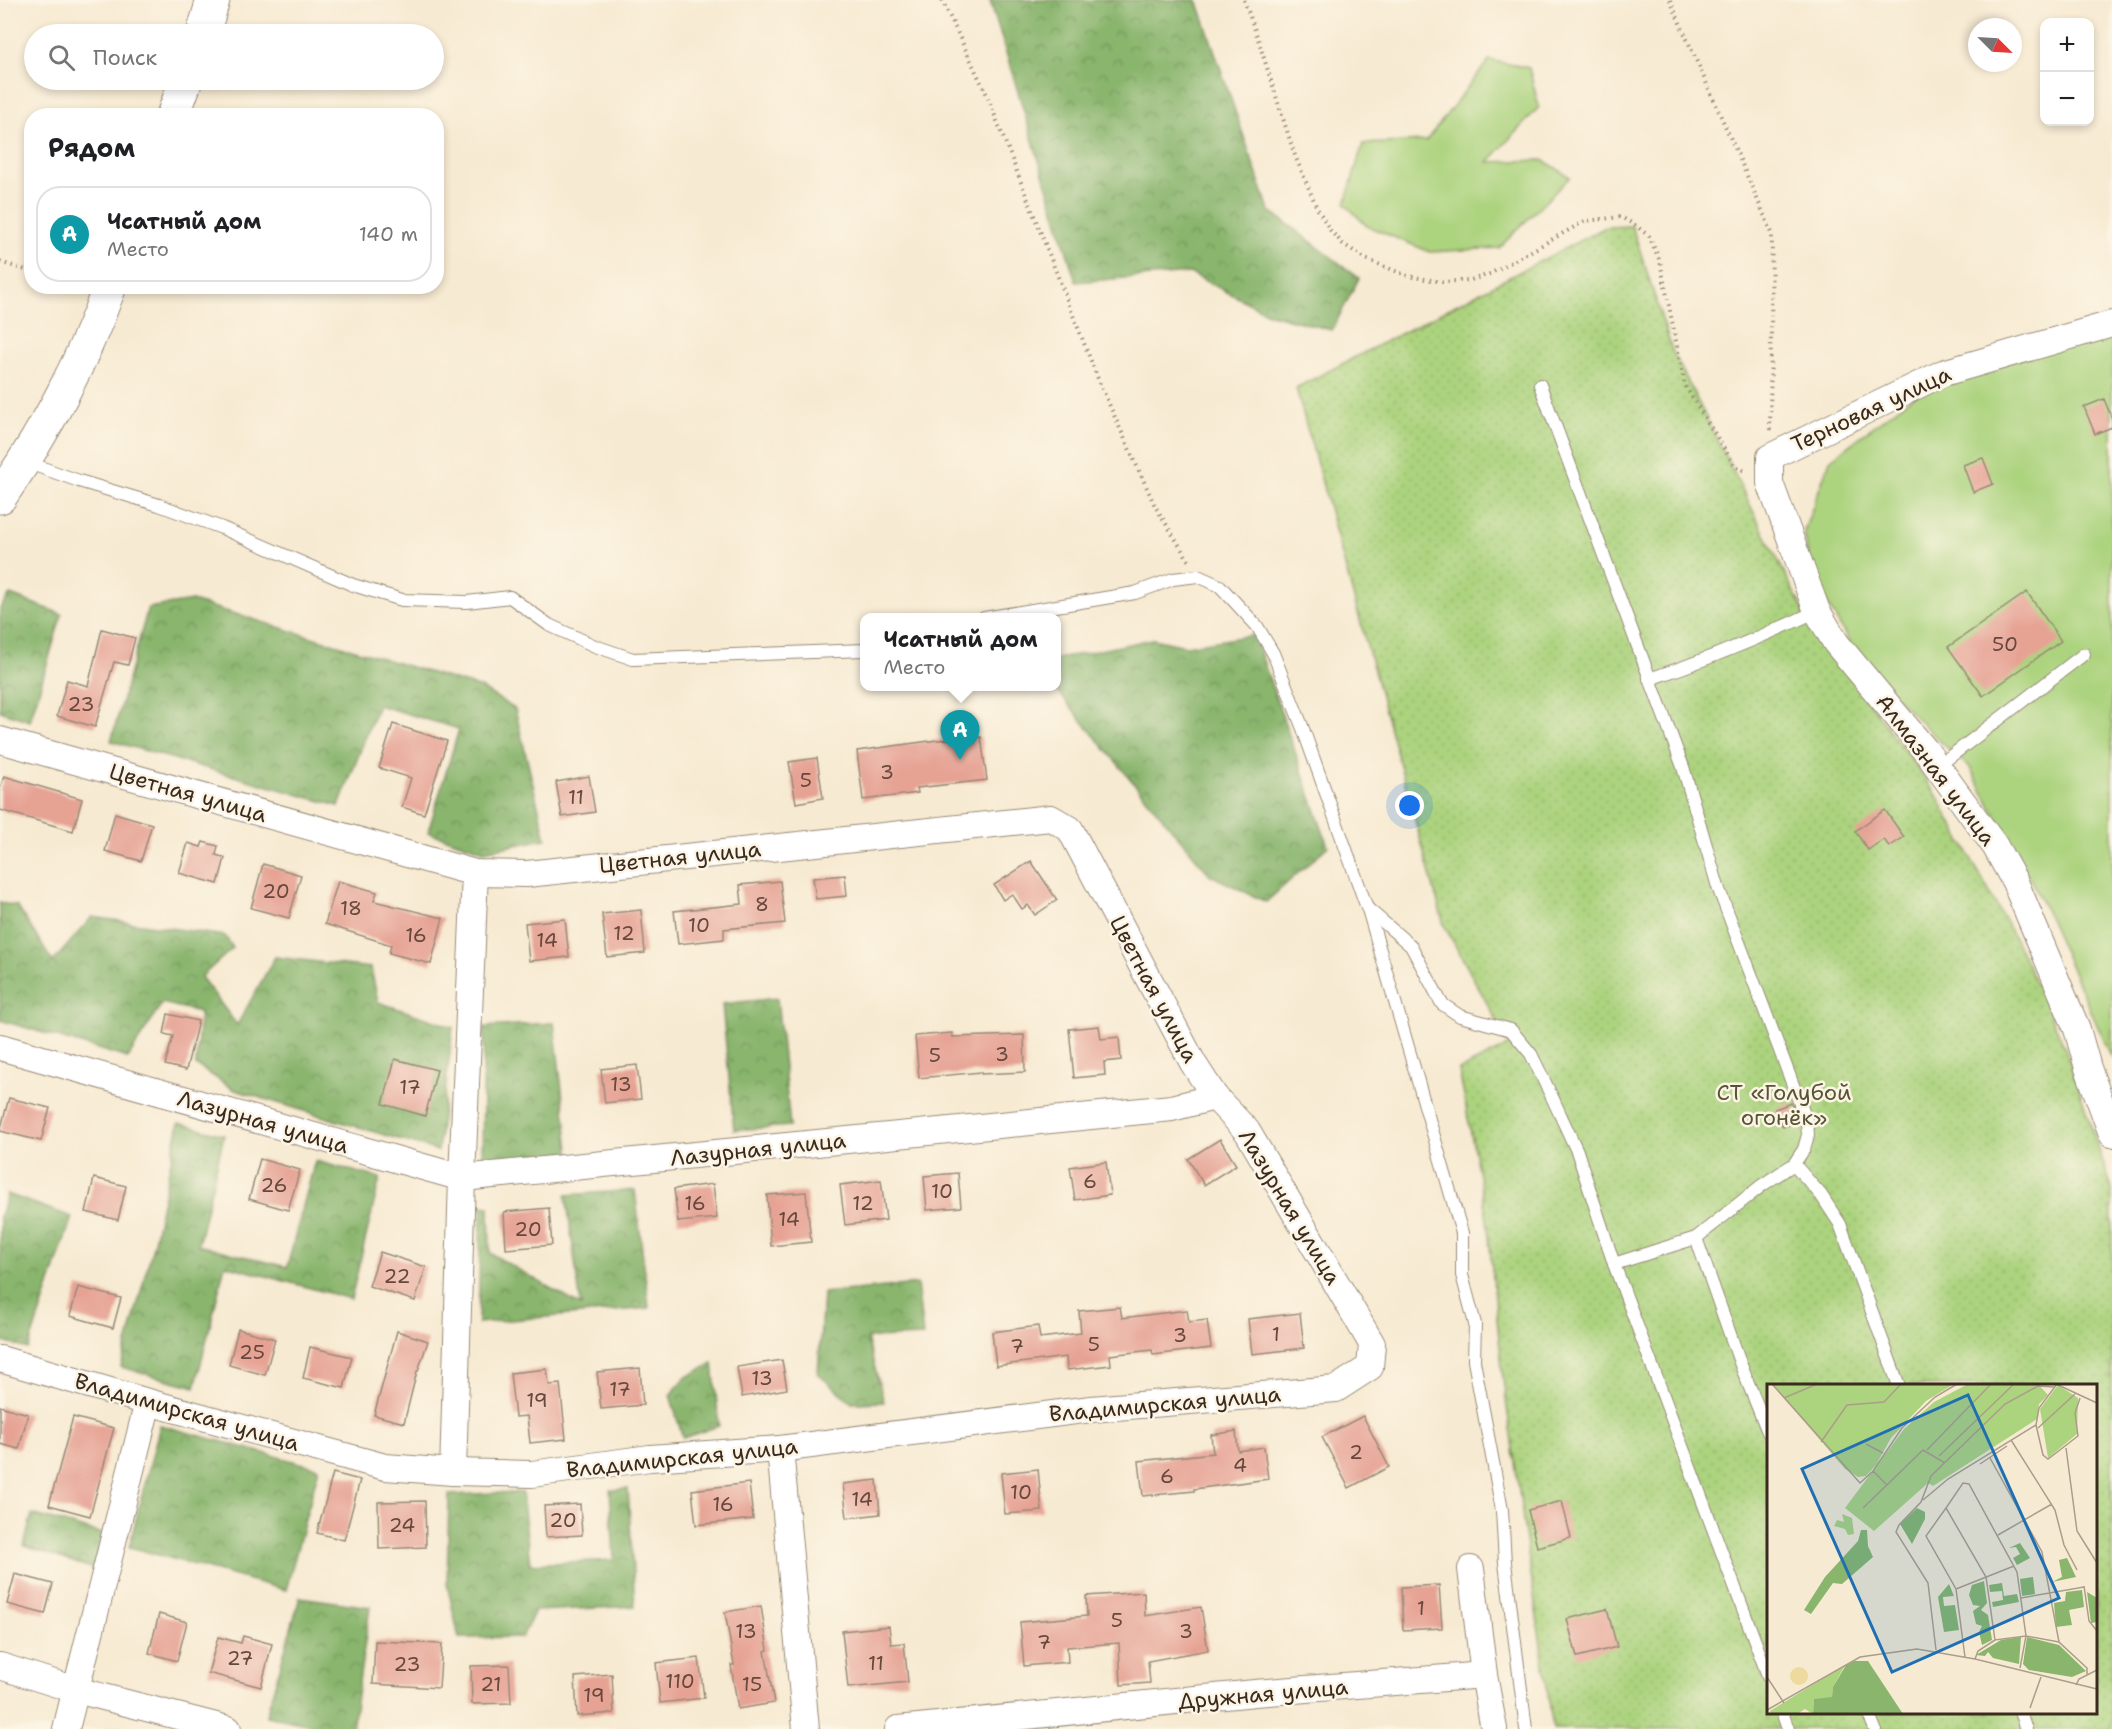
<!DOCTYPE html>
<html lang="ru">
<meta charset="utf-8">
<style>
:root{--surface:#fff;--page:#f6f6f6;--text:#202124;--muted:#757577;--line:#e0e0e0;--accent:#ea580c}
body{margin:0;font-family:"Shantell Sans",sans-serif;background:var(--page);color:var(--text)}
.controls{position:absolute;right:18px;top:18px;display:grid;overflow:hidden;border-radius:12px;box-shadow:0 3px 9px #0003}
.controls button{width:54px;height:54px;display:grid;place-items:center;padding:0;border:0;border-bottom:2px solid var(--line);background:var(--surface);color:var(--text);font:30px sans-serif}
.compass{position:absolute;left:1968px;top:18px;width:54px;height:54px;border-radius:50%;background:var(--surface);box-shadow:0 3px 9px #0003;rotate:114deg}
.you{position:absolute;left:1410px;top:806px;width:21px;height:21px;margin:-15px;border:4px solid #fff;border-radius:50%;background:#1a73e8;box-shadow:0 0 0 9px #1a73e833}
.badge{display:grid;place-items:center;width:39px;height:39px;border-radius:50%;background:var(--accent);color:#fff;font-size:20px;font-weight:700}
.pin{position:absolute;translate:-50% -50px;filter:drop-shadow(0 2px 3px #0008)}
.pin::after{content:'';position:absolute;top:32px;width:21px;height:18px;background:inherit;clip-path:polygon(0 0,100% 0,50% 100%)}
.popup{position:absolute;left:860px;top:613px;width:201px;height:78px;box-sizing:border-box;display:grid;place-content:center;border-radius:12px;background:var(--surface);filter:drop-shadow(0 2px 4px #0005);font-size:20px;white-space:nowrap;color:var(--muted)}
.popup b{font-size:22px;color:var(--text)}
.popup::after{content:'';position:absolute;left:50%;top:100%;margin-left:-12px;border:12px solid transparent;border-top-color:var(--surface)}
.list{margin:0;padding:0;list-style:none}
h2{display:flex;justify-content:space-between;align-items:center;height:78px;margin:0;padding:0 24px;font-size:26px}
h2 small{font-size:20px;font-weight:400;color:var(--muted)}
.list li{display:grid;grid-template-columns:39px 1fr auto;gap:18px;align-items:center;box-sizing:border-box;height:96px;margin:0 12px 12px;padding:0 12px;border:2px solid var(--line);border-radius:24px}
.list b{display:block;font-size:22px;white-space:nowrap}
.list p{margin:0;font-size:20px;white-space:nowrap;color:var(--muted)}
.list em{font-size:20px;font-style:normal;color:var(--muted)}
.icon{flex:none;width:33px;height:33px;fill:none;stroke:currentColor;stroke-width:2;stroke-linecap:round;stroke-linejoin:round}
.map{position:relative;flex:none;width:2112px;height:1729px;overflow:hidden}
.search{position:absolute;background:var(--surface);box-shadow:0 3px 9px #0003;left:24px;top:24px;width:420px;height:66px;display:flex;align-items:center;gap:15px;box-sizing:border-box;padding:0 21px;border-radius:33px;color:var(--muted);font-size:22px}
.panel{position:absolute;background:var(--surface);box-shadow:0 3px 9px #0003;left:24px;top:108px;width:420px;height:186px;border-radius:24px}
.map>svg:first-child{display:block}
.grass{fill:#acd37e;stroke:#747e4e;stroke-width:1.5}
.forest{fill:url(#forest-crowns);stroke:#627046;stroke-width:1.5}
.garden{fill:url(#garden-dots);stroke:#747e4e;stroke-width:1.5;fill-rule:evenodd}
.building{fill:#e6a394}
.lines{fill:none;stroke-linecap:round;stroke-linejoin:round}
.lane-casing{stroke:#998a78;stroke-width:14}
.street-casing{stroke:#998a78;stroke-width:28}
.secondary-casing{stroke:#998a78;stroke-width:35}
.path{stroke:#998a78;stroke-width:4;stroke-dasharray:1.5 4.5;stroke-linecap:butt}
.lane{stroke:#fff;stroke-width:12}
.street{stroke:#fff;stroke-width:26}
.secondary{stroke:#fff;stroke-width:33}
.labels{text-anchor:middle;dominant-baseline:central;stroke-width:5;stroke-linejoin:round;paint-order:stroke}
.number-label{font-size:20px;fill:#66483c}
.street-label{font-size:22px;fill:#3b2a1e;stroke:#fcf5e5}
.park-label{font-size:22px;fill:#575436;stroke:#fcf5e5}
.inset-road{fill:none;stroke:#ac9d8a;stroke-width:1.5}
.view{fill:#1f6fb2;fill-opacity:0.15;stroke:#1f6fb2;stroke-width:3}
.inset-edge{fill:none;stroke:#3b2a1e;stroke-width:3}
</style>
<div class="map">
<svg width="2112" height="1729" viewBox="0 0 2112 1729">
<defs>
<pattern id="forest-crowns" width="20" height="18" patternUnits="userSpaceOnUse" patternTransform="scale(1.5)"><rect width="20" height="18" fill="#89b56d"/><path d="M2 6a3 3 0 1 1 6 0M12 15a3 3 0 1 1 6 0" fill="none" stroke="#719359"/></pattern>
<pattern id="garden-dots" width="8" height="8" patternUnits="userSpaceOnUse" patternTransform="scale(1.5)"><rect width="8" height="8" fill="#acd37e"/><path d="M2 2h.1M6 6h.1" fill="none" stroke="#95b56c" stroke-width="1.8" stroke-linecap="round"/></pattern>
</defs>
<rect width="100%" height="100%" fill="#fcf5e5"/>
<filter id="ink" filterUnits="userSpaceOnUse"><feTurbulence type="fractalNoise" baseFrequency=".0167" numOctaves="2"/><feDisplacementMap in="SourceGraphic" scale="12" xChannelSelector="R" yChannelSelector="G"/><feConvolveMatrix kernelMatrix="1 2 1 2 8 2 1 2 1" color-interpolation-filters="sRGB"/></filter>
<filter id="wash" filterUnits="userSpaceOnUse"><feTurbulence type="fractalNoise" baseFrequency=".008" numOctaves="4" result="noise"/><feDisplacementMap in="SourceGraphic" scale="24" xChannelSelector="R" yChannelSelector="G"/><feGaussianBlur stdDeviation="1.35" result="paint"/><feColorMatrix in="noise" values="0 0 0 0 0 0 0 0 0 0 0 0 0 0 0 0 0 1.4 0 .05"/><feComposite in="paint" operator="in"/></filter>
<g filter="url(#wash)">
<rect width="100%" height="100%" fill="#f7ead2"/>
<g class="grass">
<path d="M1489,60L1529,68L1539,107L1488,162L1543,160L1570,177L1499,248L1430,252L1367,226L1345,204L1363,144L1426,141Z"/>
<path d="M2112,325V1058L2038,894L1969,766L1952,753L1863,665L1812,578L1804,531L1830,460L1943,373Z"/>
</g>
<g class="forest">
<path d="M990,0H1197L1269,210L1359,278L1332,330L1270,314L1190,273L1076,282Z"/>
<path d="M10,595L62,614L30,721L0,711V608Z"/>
<path d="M192,601L481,688L515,709L546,839L484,851L428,832L459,729L378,705L339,806L111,741L148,608Z"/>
<path d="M1254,635L1328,846L1266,902L1210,875L1054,687L1056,686V659L1153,639L1186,646Z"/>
<path d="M0,903L17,906L53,962L92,917L225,936L233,948L201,977L237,1025L275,957L371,968L378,1002L453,1027L438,1151L235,1090L196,1065L200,1012L162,1003L128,1058L0,1020Z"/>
<path d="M777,998L790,1126L734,1130L722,1004Z"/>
<path d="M554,1023L570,1158L482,1159L484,1027Z"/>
<path d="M179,1123L224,1135L198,1245L287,1267L315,1161L380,1178L351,1299L225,1265L195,1387L121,1367L153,1246Z"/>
<path d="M635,1190L649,1308L478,1323L481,1206L489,1207L490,1253L581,1306L566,1195Z"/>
<path d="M7,1194L72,1217L28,1349L0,1341V1217Z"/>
<path d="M917,1284L923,1336L867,1338L884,1402L852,1403L818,1374L823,1293Z"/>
<path d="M713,1363L719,1426L683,1438L670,1395L686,1377Z"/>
<path d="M160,1425L319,1468L286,1590L129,1547Z"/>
<path d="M628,1489L635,1606L535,1611L522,1637L459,1638L447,1584L449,1495L522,1492L530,1564L614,1560L610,1490Z"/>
<path d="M32,1514L103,1534L94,1569L24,1546Z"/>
<path d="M300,1597L370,1607L352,1729H331L266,1716Z"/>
</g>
<path class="garden" d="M1632,226L1672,350L1806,616L1936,794L2017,943L2064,1045L2112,1189V1729H1553L1503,1379L1487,1218L1459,1070L1510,1045L1444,925L1296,388L1606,227ZM1768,1386H2096V1712H1768Z"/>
<g id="blocks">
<g class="building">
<path d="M2104,399L2112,419V427L2095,434L2084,407Z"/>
<path d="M1983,458L1993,484L1973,492L1963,465Z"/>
<path d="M2027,592L2061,641L1983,696L1948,647Z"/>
<path d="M102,629L135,638L128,665L114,662L95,727L57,716L67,680L88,686Z"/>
<path d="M393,724L447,741L424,814L402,807L411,778L379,768Z"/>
<path d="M981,737L987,780L917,788L918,793L863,800L857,751L937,740Z"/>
<path d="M817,758L823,798L796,803L789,762Z"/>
<path d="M4,776L82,799L73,831L0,810V789Z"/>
<path d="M589,776L595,812L562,817L556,782Z"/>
<path d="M1885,810L1904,837L1889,847L1884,839L1868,850L1855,831Z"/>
<path d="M115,813L152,824L141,861L105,851Z"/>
<path d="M203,842L218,846L216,855L225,858L218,884L179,873L188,843L201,847Z"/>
<path d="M1031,861L1057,900L1035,915L1028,905L1022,909L1012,894L1003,900L994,885Z"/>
<path d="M263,864L301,875L289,918L251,908Z"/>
<path d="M845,875L847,896L816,899L813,878Z"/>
<path d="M338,881L377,892L374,901L443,918L431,964L389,953L391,945L325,924Z"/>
<path d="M780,881L785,923L724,929V939L678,944L674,911L742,904L740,885Z"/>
<path d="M641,910L645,953L607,957L602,914Z"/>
<path d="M565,919L569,957L529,961L525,923Z"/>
<path d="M168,1014L198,1021L186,1070L165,1065L173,1036L164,1034Z"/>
<path d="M1099,1026L1101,1039L1119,1037L1121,1060L1104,1062L1105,1075L1074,1078L1069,1029Z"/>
<path d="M952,1033L953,1037L1024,1035L1025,1072L981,1074V1072L919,1078L915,1036Z"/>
<path d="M395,1059L437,1070L425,1116L383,1104Z"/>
<path d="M637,1065L641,1099L605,1103L601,1069Z"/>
<path d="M9,1098L50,1108L41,1141L0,1131Z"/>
<path d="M1791,1103L1798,1121L1783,1127L1775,1109Z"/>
<path d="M1220,1139L1236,1165L1204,1185L1188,1159Z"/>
<path d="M260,1159L300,1170L288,1210L249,1199Z"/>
<path d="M1106,1162L1110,1195L1075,1200L1070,1167Z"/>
<path d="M958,1173L961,1207L927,1210L924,1176Z"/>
<path d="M94,1178L126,1186L118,1220L86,1212Z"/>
<path d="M881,1180L886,1220L845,1225L840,1185Z"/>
<path d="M713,1184L717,1218L678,1222L674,1189Z"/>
<path d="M806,1192L811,1242L771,1246L767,1195Z"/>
<path d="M549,1208L552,1245L506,1249L504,1212Z"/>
<path d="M380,1252L426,1267L415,1301L369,1286Z"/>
<path d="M78,1287L121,1298L113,1328L70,1316Z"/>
<path d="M1120,1307L1122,1318L1187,1310L1189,1322L1207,1320L1211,1348L1153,1355L1152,1350L1110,1355L1111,1365L1067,1370L1066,1357L996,1366L992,1332L1038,1326L1040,1338L1081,1333L1079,1311Z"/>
<path d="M1300,1313L1304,1348L1252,1354L1248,1319Z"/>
<path d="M238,1329L275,1339L265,1375L229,1365Z"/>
<path d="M397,1331L428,1341L418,1371H417L404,1423L374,1415Z"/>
<path d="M310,1347L352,1357L344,1388L303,1378Z"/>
<path d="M782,1360L787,1389L742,1397L737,1367Z"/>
<path d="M640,1368L643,1405L601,1409L597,1372Z"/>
<path d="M547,1369L549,1385L560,1384L566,1439L530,1443L527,1416L515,1417L510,1373Z"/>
<path d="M0,1406L28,1414L19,1449L0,1444Z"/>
<path d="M1363,1416L1389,1467L1349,1488L1322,1437Z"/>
<path d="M73,1417L114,1428L90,1516L49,1505Z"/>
<path d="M1236,1431L1238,1451L1264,1447L1268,1479L1194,1489V1491L1143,1496L1139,1461L1213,1453L1211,1435Z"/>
<path d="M1038,1469L1042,1511L1005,1514L1001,1473Z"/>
<path d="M333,1473L360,1480L344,1540L317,1533Z"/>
<path d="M877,1480L880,1514L847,1518L843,1484Z"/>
<path d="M749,1483L753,1519L696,1525L692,1490Z"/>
<path d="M425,1501L426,1547L379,1549L378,1502Z"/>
<path d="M1562,1501L1571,1538L1537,1547L1528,1510Z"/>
<path d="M580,1504L582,1535L546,1537L544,1506Z"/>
<path d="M15,1574L53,1584L45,1614L7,1604Z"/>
<path d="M1439,1585L1442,1628L1403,1630L1401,1587Z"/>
<path d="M1144,1592L1145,1616L1201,1607L1208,1650L1148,1661L1150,1683L1121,1685L1119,1643L1067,1647L1068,1662L1024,1666L1020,1622L1087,1616L1086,1596Z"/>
<path d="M761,1606L768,1650L765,1651L774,1703L738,1709L731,1665H734L725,1612Z"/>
<path d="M1607,1609L1617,1647L1577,1657L1567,1619Z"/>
<path d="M159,1614L187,1622L177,1661L149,1653Z"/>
<path d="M889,1626L891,1644L904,1643L908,1682L848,1688L842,1631Z"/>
<path d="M243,1636L272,1644L261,1687L208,1673L218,1637L241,1643Z"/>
<path d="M375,1641L442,1644L439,1688L373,1684Z"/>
<path d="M699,1658L704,1698L660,1703L656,1663Z"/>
<path d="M509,1665L511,1703L472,1704L471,1666Z"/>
<path d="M612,1674L614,1713L577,1716L575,1677Z"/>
</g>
</g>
</g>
<g filter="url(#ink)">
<use href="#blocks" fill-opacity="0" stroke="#998a78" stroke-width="1.5"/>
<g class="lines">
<defs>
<g id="lane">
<path d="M1540,385L1683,767L1718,887L1807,1122L1808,1135L1804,1149L1794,1164L1761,1186L1696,1238L1614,1264"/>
<path d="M26,462L79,481L159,505L222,528L353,585L402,600L467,602L510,597L549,625L595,646L633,659L864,650"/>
<path d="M984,618L1135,593L1173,579L1198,576L1220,586L1257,626L1273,653L1302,726L1367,908L1411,946L1442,1004L1460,1016L1511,1030L1531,1054L1552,1097L1577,1151L1614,1264L1768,1676"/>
<path d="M1649,679C1707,660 1762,637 1817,611"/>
<path d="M1938,766L2084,654"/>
<path d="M1368,909L1462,1233V1275L1475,1324L1474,1361L1502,1510L1505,1563L1526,1729"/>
<path d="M1794,1164L1821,1195L1840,1224L1899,1386"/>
<path d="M1696,1238L1742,1368L1768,1432"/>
<path d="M1782,1712L1788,1729"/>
<path d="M1868,1712L1875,1729"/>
<path d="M2020,1712L2026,1729"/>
</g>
<g id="street">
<path d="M2112,324L1943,373L1770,457V483L1817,611L1836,643L1926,751L1995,846L2015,882L2077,1029L2088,1068L2112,1134"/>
<path d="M0,740L475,873L527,874L1051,818L1070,829L1193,1063L1215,1097"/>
<path d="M0,1047L462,1178L1172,1108L1215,1097L1247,1131L1372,1344L1370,1367L1336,1389L1091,1409L780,1449L650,1458L532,1474L453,1472L385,1467L148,1402L0,1359"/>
<path d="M780,1449L806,1729"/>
<path d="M453,1472L462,1178L475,873"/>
<path d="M1471,1569L1484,1675L1494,1729"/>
<path d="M0,1666L76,1690L228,1729"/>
<path d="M66,1729L148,1402"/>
<path d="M898,1729L1255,1693L1484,1675"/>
</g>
<g id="secondary">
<path d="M203,34L213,0"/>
<path d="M173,116L186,80"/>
<path d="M0,497C47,429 81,365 110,286"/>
</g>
</defs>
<use href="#lane" class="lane-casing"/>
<use href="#street" class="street-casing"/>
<use href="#secondary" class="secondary-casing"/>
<g class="path">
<path d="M942,0L986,93L1100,384L1155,506L1189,561"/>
<path d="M1244,0L1257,36L1294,153L1317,208L1330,230L1343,244L1366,259L1408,276L1442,282L1471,280L1490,274L1585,221L1621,217L1635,225L1649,236L1660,261L1685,386L1735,466L1747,472"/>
<path d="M1670,0L1772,233L1770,432"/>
<path d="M0,262L32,272"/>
<path d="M69,286L82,291"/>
</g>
<use href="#lane" class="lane"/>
<use href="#street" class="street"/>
<use href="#secondary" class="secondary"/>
</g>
</g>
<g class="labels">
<g class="number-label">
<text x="2005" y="644">50</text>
<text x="81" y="704">23</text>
<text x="887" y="772">3</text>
<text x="806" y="780">5</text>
<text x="576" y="797">11</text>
<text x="276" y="891">20</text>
<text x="762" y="904">8</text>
<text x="351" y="908">18</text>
<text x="699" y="925">10</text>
<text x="624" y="933">12</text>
<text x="416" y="935">16</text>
<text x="547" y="940">14</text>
<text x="1002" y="1054">3</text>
<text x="935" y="1055">5</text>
<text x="621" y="1084">13</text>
<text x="410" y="1087">17</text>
<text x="1090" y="1181">6</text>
<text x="274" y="1185">26</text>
<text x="942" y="1191">10</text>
<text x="695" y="1203">16</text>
<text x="863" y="1203">12</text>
<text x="789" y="1219">14</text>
<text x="528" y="1229">20</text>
<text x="397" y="1276">22</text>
<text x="1276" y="1334">1</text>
<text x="1180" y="1335">3</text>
<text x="1094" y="1344">5</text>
<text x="1017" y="1346">7</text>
<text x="252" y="1352">25</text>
<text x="762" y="1378">13</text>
<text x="620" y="1389">17</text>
<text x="537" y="1400">19</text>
<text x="1356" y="1452">2</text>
<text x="1240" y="1465">4</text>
<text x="1167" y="1476">6</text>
<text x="1021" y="1492">10</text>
<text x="862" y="1499">14</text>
<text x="723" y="1504">16</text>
<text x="563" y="1520">20</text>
<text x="402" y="1525">24</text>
<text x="1421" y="1608">1</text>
<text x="1117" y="1620">5</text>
<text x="746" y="1631">13</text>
<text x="1186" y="1631">3</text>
<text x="1044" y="1642">7</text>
<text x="240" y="1658">27</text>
<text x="876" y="1663">11</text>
<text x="407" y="1664">23</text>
<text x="680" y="1681">110</text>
<text x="491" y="1684">21</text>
<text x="752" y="1684">15</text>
<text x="594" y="1695">19</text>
</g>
<g class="street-label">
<text transform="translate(1871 409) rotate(-25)">Терновая улица</text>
<text transform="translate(1936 770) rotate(53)">Алмазная улица</text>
<text transform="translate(188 793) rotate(16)">Цветная улица</text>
<text transform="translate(680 857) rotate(-6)">Цветная улица</text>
<text transform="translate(1154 989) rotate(62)">Цветная улица</text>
<text transform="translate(263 1122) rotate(16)">Лазурная улица</text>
<text transform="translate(758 1149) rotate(-6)">Лазурная улица</text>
<text transform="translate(1290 1207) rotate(59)">Лазурная улица</text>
<text transform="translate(1165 1404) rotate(-5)">Владимирская улица</text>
<text transform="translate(187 1412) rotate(16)">Владимирская улица</text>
<text transform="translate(682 1458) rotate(-6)">Владимирская улица</text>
<text transform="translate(1263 1694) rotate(-5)">Дружная улица</text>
</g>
<g class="park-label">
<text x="1784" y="1092">СТ «Голубой<tspan x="1784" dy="25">огонёк»</tspan></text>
</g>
</g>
<g transform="translate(1767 1384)">
<rect width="330" height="330" fill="#f7ead2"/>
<path d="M5,0H187L159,17L124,54L109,81L99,92L91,93L78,85ZM75,130L85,134L87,150L81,151L78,145L67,142L70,136L77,138ZM78,281L66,303L65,314L47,315L46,330L38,325L30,330H4L3,327Z" fill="#acd37e"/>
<path d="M150,124L158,128V135L145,160L133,140ZM94,146H100L101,162L106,173L75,200L66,199L44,230L37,226L58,193L91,157ZM253,159L263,174L250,181L246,174L253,170L249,163L242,164ZM300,174L309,193L285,198L295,193L292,176ZM266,193L268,210L255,212L253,195ZM217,197L220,219L214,226L221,231L225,256L215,261L212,248L215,242L209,240L206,227L213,222L206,221L202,211L205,201ZM235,199L237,212L250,210L252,218L226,223L225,218L236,216L235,207L223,208L222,201ZM182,200L187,212L176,213L177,222L188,221L192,246L177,248L171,213ZM315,206L317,223L302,226L305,241L289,243L287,219L298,217L299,208ZM320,208L330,214V238L324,239ZM254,253L252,280L226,274L221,268L218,272L209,271L234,256ZM260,253L292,261L319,287L305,293L262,286L256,280ZM87,277H101L136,330H46L47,315L65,313L66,303L79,281Z" fill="#89b56d"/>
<path d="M23 292a9 9 0 1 1 18 0a9 9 0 1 1-18 0Z" fill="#eeda9e"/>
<path d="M201,0H271L281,11L272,20L270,35L166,102L161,99L107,147L78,124L137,45L167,18ZM291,1L311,14L310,50L281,74L273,25Z" fill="#acd37e"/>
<path class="inset-road" d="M5,0L93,99L106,87L135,44L168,13L190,0M289,0L330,19M17,14L50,0M269,41L276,71L281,75L311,52L308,29L313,14M271,44L308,10M244,56L288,126L297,161L310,186M54,58L80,21L117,18L134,0M99,60L116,69M299,64L310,147L330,179M160,66L224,0M172,72L247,0M223,74L275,168L292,258L320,284V290M213,80L240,62M106,87L120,101M156,116L181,95L269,41L272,24L290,0M96,124L156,66L178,79M179,124L159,152L189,205L198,273M231,151L285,120M317,202L322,237L330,247M189,205L247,182M254,214L317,203M169,266L161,199L129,148L132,141L154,118L164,92L238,20L271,2L287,3M208,275L211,267L228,256M253,284L259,252L250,188L202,100L196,99L179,124L219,193L228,256L259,252L292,258M0,293L17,319M309,301L312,295L330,286M263,324L274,293M0,326L93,273L150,265L208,275L330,305"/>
<path class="view" d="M201,11L292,214L125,288L35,85Z"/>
<rect width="330" height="330" class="inset-edge"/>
</g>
</svg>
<div class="controls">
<button>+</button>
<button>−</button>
</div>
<svg class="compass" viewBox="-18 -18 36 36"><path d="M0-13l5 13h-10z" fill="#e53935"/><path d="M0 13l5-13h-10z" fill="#757577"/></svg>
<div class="you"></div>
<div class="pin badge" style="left:960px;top:760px;background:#0f9aa8">A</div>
<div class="popup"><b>Чсатный дом</b>Место</div>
<div class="search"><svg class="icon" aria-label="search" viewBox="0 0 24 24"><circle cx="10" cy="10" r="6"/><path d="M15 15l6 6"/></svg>Поиск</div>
<section class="panel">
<h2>Рядом<small></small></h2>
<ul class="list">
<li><span class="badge" style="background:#0f9aa8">A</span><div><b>Чсатный дом</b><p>Место</p></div><em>140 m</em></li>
</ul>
</section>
</div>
